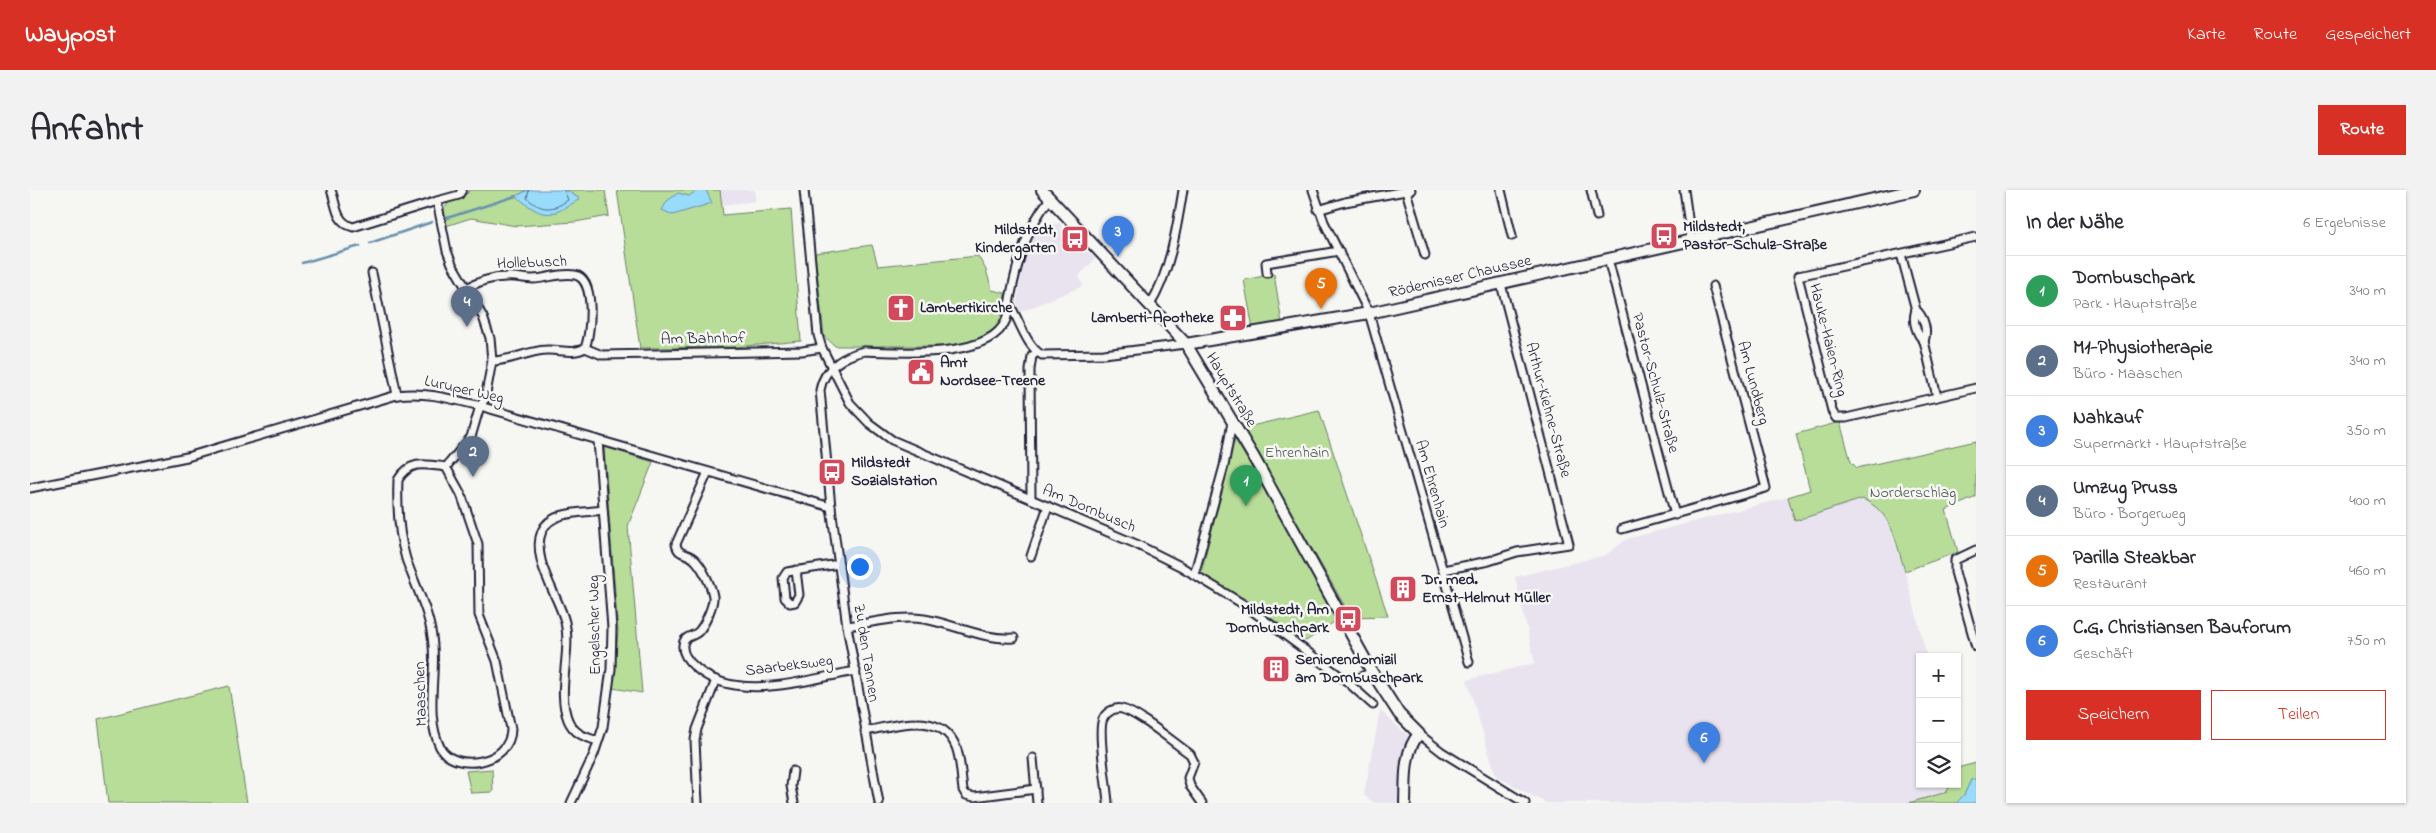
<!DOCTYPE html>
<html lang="de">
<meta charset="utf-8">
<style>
:root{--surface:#fff;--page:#f2f2f3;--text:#2b2b33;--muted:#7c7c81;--line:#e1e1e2;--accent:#d93025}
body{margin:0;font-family:"Indie Flower",sans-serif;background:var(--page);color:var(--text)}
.controls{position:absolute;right:15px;bottom:15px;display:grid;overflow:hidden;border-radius:0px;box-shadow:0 1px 4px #0004}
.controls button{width:45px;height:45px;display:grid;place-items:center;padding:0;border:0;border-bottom:1px solid var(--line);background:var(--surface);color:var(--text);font:25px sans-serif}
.you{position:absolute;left:829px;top:376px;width:18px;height:18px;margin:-12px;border:4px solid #fff;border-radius:50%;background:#1a73e8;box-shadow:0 0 0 8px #1a73e833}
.badge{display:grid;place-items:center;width:32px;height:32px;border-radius:50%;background:var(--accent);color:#fff;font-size:16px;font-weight:700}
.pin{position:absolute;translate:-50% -41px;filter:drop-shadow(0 1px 2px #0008)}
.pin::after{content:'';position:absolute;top:26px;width:18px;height:15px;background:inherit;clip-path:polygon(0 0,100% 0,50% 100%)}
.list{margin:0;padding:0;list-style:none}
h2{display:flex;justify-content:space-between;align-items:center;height:65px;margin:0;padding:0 20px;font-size:21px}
h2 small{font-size:16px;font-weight:400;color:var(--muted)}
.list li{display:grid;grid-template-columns:32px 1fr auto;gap:15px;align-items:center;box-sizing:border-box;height:70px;padding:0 20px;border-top:1px solid var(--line)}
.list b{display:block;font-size:19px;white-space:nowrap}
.list p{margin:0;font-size:16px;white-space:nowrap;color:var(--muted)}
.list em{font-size:16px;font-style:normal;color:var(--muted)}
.actions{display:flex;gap:10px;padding:15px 20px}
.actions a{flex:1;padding:11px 0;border:1px solid var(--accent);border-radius:0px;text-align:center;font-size:18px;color:var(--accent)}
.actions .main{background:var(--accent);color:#fff}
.icon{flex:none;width:28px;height:28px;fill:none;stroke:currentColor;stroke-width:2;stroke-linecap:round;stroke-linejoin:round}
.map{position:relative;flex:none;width:1946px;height:613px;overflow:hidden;border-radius:0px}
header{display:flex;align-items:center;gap:30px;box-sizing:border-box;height:70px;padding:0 25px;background:var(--accent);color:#fff}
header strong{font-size:24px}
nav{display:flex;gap:28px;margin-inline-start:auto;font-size:18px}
.intro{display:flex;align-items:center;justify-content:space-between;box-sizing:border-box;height:120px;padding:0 30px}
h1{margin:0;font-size:35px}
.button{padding:12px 22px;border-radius:0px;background:var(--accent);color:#fff;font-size:18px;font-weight:700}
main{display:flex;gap:30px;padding:0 30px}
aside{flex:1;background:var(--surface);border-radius:0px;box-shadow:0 1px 4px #0004}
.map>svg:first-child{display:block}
.built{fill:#e8e3ef}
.green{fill:#b8dd98;stroke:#6d806a}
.water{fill:#98dbfb;stroke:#6991ae}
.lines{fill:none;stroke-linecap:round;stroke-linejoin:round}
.shore{stroke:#516c88;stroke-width:1}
.stream{stroke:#6991ae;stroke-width:2.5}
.street-casing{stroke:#22223b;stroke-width:11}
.secondary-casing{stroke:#22223b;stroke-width:14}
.street{stroke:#f6f6f2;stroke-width:7}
.secondary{stroke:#f6f6f2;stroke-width:10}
.labels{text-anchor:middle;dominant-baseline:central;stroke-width:5;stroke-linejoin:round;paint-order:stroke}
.poi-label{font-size:16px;font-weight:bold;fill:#22223b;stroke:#f6f6f2;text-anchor:start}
.street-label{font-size:16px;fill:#22223b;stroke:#f6f6f2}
.park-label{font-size:16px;fill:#4f5a57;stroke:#f6f6f2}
</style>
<header>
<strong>Waypost</strong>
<nav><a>Karte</a><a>Route</a><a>Gespeichert</a></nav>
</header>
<div class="intro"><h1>Anfahrt</h1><a class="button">Route</a></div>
<main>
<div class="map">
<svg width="1946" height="613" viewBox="0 0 1946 613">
<rect width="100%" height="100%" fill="#f6f6f2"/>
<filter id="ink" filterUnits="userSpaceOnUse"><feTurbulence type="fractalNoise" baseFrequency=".02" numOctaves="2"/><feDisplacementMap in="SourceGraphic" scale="10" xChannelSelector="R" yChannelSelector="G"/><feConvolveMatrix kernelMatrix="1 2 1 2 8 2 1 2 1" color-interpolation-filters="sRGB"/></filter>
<g filter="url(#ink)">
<g class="built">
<path d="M690,0H725V11L692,15Z"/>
<path d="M1031,33L1032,44L1038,43L1051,58L1066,68L1049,86L1053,96L990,122L987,112L996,57L1007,36Z"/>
<path d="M1758,307L1765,330L1832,309L1845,315L1856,326L1875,381L1897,467H1890V594H1920L1917,602L1878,613H1516L1466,586L1437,490L1505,473L1485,387L1576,365L1597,349Z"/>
<path d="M1350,521L1384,551L1375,613H1344L1334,605Z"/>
</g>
<g class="green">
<path d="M439,0H498L486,6L550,9L536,0H575L579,26L545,32L486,36L441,28L416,36L414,19L419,12L438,3Z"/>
<path d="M587,0H690L693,25L761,19L771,151L705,157L610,158Z"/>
<path d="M842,55L848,76L948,66L956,80L962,100L975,103C973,139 967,147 931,156H805L794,146L785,63Z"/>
<path d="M1244,84L1252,133L1223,139L1214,90Z"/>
<path d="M1289,220L1358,426L1321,427L1213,238Z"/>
<path d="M1810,232L1821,272L1827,278L1946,251V307L1916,320L1928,362L1875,381C1865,351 1863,322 1832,309L1765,331L1758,307L1780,300L1766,244Z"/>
<path d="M1205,249L1310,428L1276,451L1171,383Z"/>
<path d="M574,257L623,272L598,336L612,503L583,498L588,442Z"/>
<path d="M199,496L217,613H78L68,529Z"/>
<path d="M1946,573V589L1941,590L1934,605L1926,613H1878L1917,602L1920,594H1927V578Z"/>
<path d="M462,579L463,602L441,603L436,581Z"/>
</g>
<g class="water">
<path d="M498,0H536L550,9C519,28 515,30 486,6Z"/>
<path d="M668,0H676L682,13L643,25L632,20L637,11L648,3L659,6Z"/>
<path d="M1946,589V613H1926L1934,605L1941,590Z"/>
</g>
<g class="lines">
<path class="shore" d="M499,0L497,8C511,21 523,21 538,10L534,0"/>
<g class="stream">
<path d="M417,28L486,6"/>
<path d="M340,53L402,32"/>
<path d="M272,73L330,56"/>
</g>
<defs>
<g id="street">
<path d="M301,0C307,15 305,32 323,37L407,11"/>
<path d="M774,0L788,145L792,158L820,213L839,233L862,250L1106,354L1150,376L1213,414L1314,489L1329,488L1342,482"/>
<path d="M1283,0L1294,32L1339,123L1439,472"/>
<path d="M1471,0L1482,46"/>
<path d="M1561,0L1567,26"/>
<path d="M1654,0L1661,49"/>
<path d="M1376,1L1395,65"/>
<path d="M1288,20L1315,12L1381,0"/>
<path d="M1946,47L1768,86L1802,221L1806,228H1816L1946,198"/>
<path d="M1871,64L1886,120C1894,127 1898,141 1894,151"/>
<path d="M1578,69L1645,325"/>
<path d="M342,83L367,205"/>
<path d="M1237,83L1236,73L1309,61"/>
<path d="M436,98C449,92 461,87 476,87C485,86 494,89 503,89C516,89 531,82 545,85C566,89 561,143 555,158C543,165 529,159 516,160C497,161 481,171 462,171"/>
<path d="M979,114C989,128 996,157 1012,165L1074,164L1156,154"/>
<path d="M1120,115C1140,83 1147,37 1153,0"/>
<path d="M1886,120C1882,130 1886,144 1894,151L1907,207"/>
<path d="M555,158L572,165L772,161L792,158"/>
<path d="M416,277C395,274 380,270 368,290C367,315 369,345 376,369C386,398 401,424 403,456C406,488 395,526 410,557C423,583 481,575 481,539L467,471L449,425L448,354L431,304L416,277L441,247L450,216L455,209L462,171L460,148L453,127L422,74L417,61L407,11L429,5L432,0"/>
<path d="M678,282L646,354C648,366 657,362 664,369C672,376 681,395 683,406C684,415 675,434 669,441C664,447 654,445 653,455C652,464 658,471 665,477C705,514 777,489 826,481"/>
<path d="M0,298L157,267L367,205C396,201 422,209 450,216L801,317"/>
<path d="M1001,309L1000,180L1002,166L1006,163"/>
<path d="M1592,339L1736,298L1683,96"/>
<path d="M1946,360L1925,370V382L1946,457"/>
<path d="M1001,366L1018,316"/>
<path d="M766,380L769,405L765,412L760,413L755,408L753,388L757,382L809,374"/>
<path d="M1413,380L1459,371L1487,362L1539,354L1471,94"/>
<path d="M1164,385L1194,276L1202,232"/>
<path d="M817,436C842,433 870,425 894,429C925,434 952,450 984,448"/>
<path d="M1314,489L1343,515"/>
<path d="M835,541C864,536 911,519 926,557C931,570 931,586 933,600L936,605L944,607L1006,599"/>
<path d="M1389,544L1412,562L1495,613"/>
<path d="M568,551C555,547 544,544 538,530C526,500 542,464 535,432C529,406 500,369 512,341C521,320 554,323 573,320"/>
<path d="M1003,568L1007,613"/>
<path d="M763,581L761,596L764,613"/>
<path d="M541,613L564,564L573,537L581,479L582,438L568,250"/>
<path d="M668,613L665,550L667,539L686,490"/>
<path d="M849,613L817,436L801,317L790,200C794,178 813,166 834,161C868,162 960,170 976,130C979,122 979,112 981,104C988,70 997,37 1019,10"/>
<path d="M1078,613C1077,596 1067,541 1073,529C1076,522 1085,517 1092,519C1109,523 1144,553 1160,564L1164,572L1158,588L1160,596L1172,613"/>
</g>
<g id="secondary">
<path d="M1012,0L1156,154L1223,266L1342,482L1369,524L1389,544C1373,562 1376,591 1375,613"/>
<path d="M1156,154L1339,123L1884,0"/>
</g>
</defs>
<use href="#street" class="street-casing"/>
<use href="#secondary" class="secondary-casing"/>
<use href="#street" class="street"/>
<use href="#secondary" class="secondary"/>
</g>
</g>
<defs>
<symbol id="bus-square" viewBox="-11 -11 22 22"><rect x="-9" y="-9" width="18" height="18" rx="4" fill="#d1495b" stroke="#f6f6f2"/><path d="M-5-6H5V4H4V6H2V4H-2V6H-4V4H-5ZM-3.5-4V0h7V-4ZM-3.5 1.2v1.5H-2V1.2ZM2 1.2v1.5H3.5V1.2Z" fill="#fff"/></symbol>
<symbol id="church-square" viewBox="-11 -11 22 22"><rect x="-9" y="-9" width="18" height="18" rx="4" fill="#d1495b" stroke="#f6f6f2"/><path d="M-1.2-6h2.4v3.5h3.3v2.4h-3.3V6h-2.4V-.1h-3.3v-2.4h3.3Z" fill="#fff"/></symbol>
<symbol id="pharmacy-square" viewBox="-11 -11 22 22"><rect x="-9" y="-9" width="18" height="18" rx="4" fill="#d1495b" stroke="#f6f6f2"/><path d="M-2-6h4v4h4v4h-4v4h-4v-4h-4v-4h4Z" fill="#fff"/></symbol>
<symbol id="civic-square" viewBox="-11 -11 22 22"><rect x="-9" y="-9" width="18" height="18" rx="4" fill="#d1495b" stroke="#f6f6f2"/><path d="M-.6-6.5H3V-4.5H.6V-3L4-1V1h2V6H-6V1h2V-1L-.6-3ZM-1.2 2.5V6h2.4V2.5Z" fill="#fff"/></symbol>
<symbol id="building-square" viewBox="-11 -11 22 22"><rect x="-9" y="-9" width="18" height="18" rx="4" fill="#d1495b" stroke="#f6f6f2"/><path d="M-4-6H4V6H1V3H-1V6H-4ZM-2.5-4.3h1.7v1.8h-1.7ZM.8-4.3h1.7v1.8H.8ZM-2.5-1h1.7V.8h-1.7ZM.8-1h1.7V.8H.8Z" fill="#fff"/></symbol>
</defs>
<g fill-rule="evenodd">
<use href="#bus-square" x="1618" y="30" width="32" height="32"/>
<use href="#bus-square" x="1029" y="33" width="32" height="32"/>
<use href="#church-square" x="855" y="102" width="32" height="32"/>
<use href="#pharmacy-square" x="1187" y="112" width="32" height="32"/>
<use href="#civic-square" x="875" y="166" width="32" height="32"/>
<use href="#bus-square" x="786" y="266" width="32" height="32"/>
<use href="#building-square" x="1357" y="383" width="32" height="32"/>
<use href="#bus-square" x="1302" y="413" width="32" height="32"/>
<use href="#building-square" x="1230" y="463" width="32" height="32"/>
</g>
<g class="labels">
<g class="poi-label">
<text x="1653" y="37">Mildstedt,<tspan x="1653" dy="18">Pastor-Schulz-Straße</tspan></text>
<text x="1026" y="40" text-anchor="end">Mildstedt,<tspan x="1026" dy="18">Kindergarten</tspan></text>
<text x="890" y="118">Lambertikirche</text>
<text x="1184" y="128" text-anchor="end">Lamberti-Apotheke</text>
<text x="910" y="173">Amt<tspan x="910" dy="18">Nordsee-Treene</tspan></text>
<text x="821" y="273">Mildstedt<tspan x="821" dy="18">Sozialstation</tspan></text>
<text x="1392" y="390">Dr. med.<tspan x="1392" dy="18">Ernst-Helmut Müller</tspan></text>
<text x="1299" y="420" text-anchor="end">Mildstedt, Am<tspan x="1299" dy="18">Dornbuschpark</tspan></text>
<text x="1265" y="470">Seniorendomizil<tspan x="1265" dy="18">am Dornbuschpark</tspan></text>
</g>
<g class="street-label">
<text transform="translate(502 73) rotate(-2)">Hollebusch</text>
<text transform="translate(1430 87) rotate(-13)">Rödemisser Chaussee</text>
<text transform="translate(673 149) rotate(-1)">Am Bahnhof</text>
<text transform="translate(1798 150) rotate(76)">Hauke-Haien-Ring</text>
<text transform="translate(1625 193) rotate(75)">Pastor-Schulz-Straße</text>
<text transform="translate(1723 193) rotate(75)">Am Lundberg</text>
<text transform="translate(434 200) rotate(13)">Luruper Weg</text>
<text transform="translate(1201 200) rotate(59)">Hauptstraße</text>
<text transform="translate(1518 220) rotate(75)">Arthur-Kiehne-Straße</text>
<text transform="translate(1402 294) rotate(74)">Am Ehrenhain</text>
<text transform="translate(1059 319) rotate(23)">Am Dornbusch</text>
<text transform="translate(565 435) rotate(-91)">Engelscher Weg</text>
<text transform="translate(836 463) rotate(81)">Zu den Tannen</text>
<text transform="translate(759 476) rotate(-7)">Saarbeksweg</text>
<text transform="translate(391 504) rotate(-92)">Maaschen</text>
</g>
<g class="park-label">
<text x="1267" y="263">Ehrenhain</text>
<text x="1883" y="303">Norderschlag</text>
</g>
</g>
</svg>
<div class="controls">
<button>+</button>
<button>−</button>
<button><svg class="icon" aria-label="layers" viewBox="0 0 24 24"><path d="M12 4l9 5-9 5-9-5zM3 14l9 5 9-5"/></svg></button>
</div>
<div class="you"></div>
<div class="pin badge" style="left:1216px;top:316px;background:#2e9e5b">1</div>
<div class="pin badge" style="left:443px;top:287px;background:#5c6f8a">2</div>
<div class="pin badge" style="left:1088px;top:67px;background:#3f7fe0">3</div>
<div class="pin badge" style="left:437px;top:137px;background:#5c6f8a">4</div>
<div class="pin badge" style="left:1291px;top:119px;background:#e8710a">5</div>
<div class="pin badge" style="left:1674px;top:573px;background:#3f7fe0">6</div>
</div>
<aside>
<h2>In der Nähe<small>6 Ergebnisse</small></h2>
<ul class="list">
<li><span class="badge" style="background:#2e9e5b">1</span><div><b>Dornbuschpark</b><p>Park · Hauptstraße</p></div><em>340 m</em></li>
<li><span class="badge" style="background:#5c6f8a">2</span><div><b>M1-Physiotherapie</b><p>Büro · Maaschen</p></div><em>340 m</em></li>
<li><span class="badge" style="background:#3f7fe0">3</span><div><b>Nahkauf</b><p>Supermarkt · Hauptstraße</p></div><em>350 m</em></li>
<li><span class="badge" style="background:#5c6f8a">4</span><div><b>Umzug Pruss</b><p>Büro · Borgerweg</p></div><em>400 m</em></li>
<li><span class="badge" style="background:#e8710a">5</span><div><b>Parilla Steakbar</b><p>Restaurant</p></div><em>460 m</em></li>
<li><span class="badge" style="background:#3f7fe0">6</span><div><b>C.G. Christiansen Bauforum</b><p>Geschäft</p></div><em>750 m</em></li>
</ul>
<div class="actions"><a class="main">Speichern</a><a>Teilen</a></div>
</aside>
</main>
